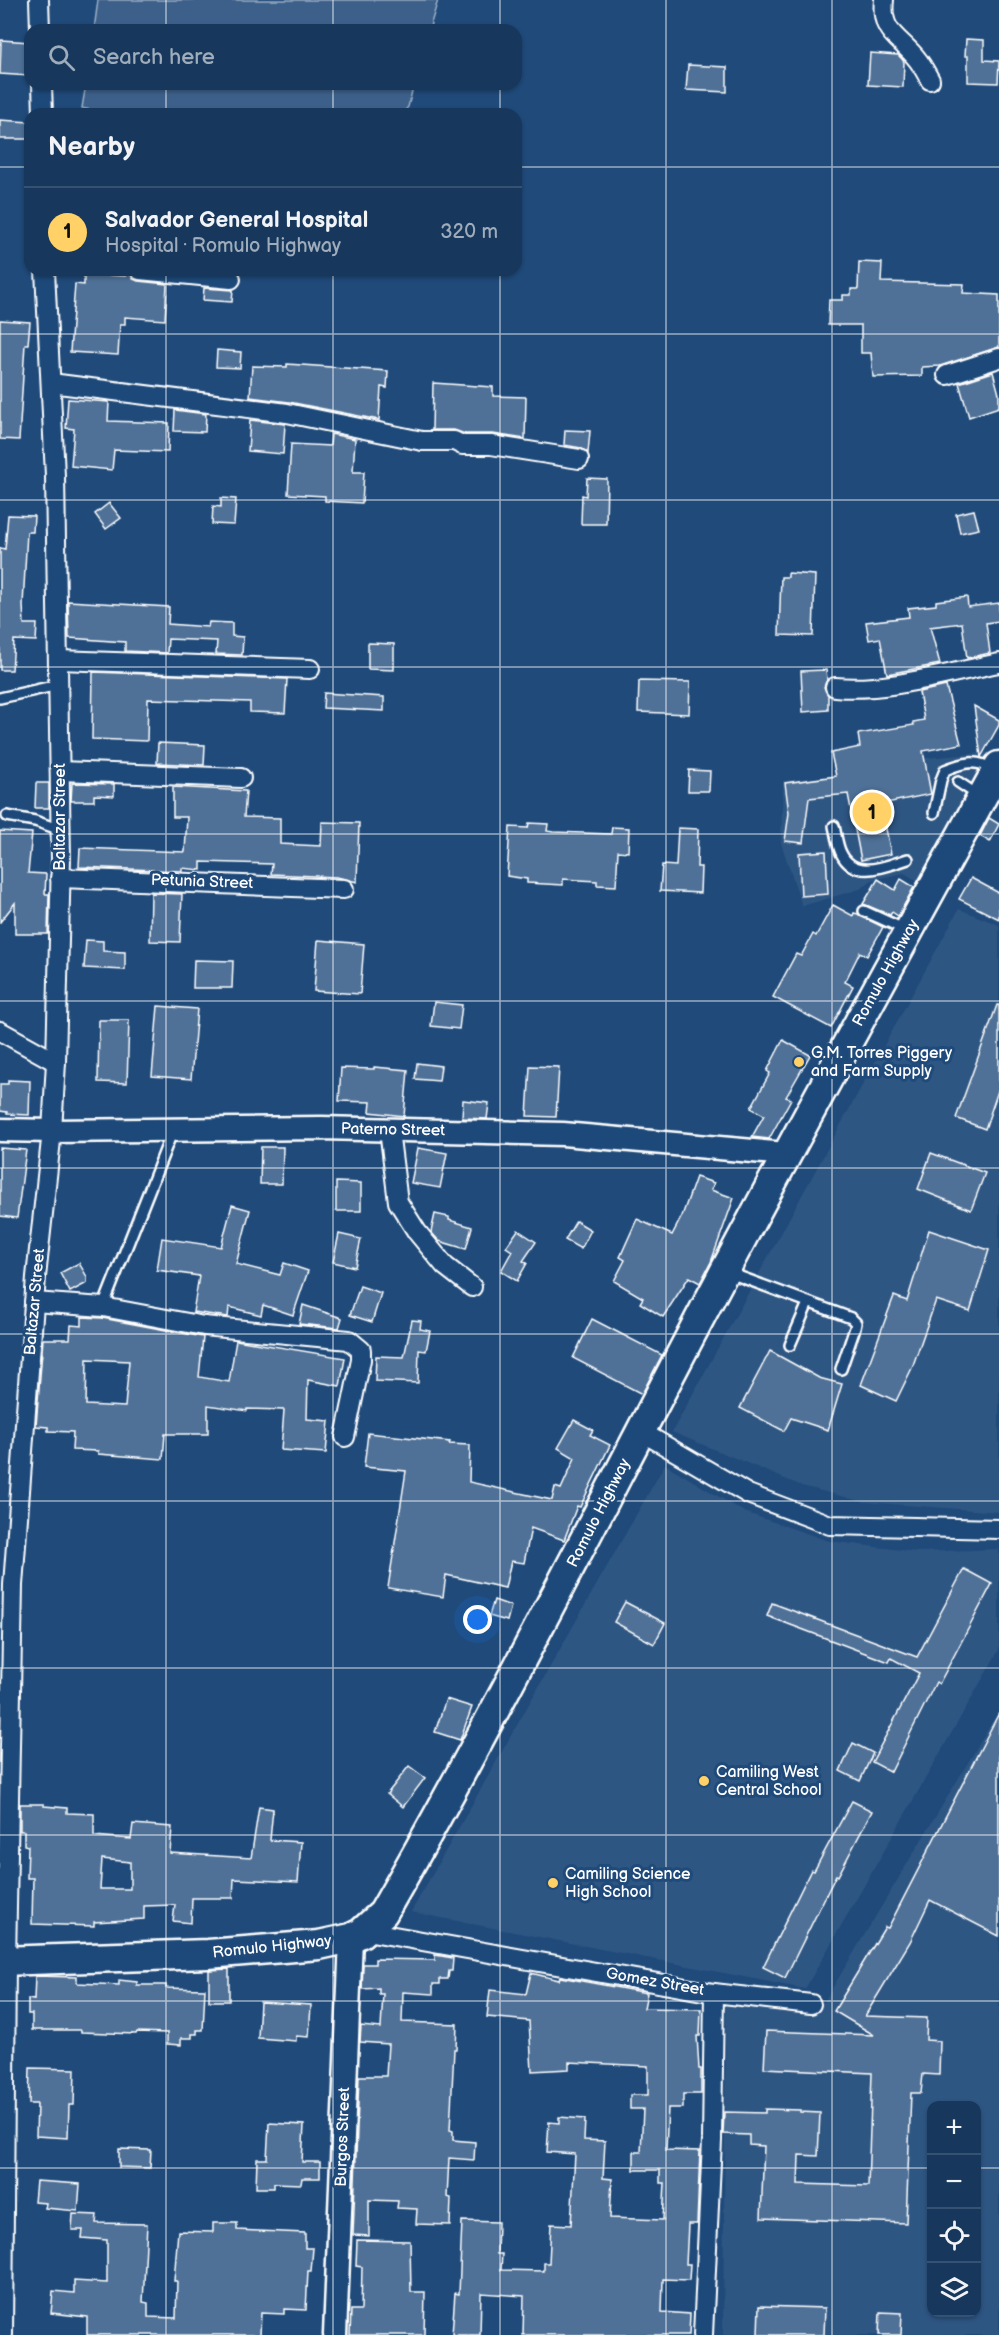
<!DOCTYPE html>
<meta charset="utf-8">
<style>
:root{--surface:#17385c;--page:#203f62;--text:#f1f3f6;--muted:#9eacbb;--line:#365272;--accent:#ffd166}
body{margin:0;font-family:"Balsamiq Sans",sans-serif;background:var(--page);color:var(--text)}
.controls{position:absolute;right:18px;bottom:18px;display:grid;overflow:hidden;border-radius:12px;box-shadow:0 2px 4px #0004}
.controls button{width:54px;height:54px;display:grid;place-items:center;padding:0;border:0;border-bottom:2px solid var(--line);background:var(--surface);color:var(--text);font:30px sans-serif}
.you{position:absolute;left:478px;top:1620px;width:21px;height:21px;margin:-15px;border:4px solid #fff;border-radius:50%;background:#1a73e8;box-shadow:0 0 0 9px #1a73e833}
.badge{display:grid;place-items:center;width:39px;height:39px;border-radius:50%;background:var(--accent);color:#111;font-size:20px;font-weight:700}
.pin{position:absolute;translate:-50% -50%;border:3px solid #fff;box-shadow:0 2px 6px #0006}
.list{margin:0;padding:0;list-style:none}
h2{display:flex;justify-content:space-between;align-items:center;height:78px;margin:0;padding:0 24px;font-size:26px}
h2 small{font-size:20px;font-weight:400;color:var(--muted)}
.list li{display:grid;grid-template-columns:39px 1fr auto;gap:18px;align-items:center;box-sizing:border-box;height:90px;padding:0 24px;border-top:2px solid var(--line)}
.list b{display:block;font-size:22px;white-space:nowrap}
.list p{margin:0;font-size:20px;white-space:nowrap;color:var(--muted)}
.list em{font-size:20px;font-style:normal;color:var(--muted)}
.icon{flex:none;width:33px;height:33px;fill:none;stroke:currentColor;stroke-width:2;stroke-linecap:round;stroke-linejoin:round}
.map{position:relative;flex:none;width:999px;height:2335px;overflow:hidden}
.search{position:absolute;background:var(--surface);box-shadow:0 2px 4px #0004;left:24px;top:24px;width:498px;height:66px;display:flex;align-items:center;gap:15px;box-sizing:border-box;padding:0 21px;border-radius:18px;color:var(--muted);font-size:22px}
.panel{position:absolute;background:var(--surface);box-shadow:0 2px 4px #0004;left:24px;top:108px;width:498px;height:168px;border-radius:18px}
.map>svg:first-child{display:block}
.built{fill:#2e5683;fill-rule:evenodd}
.green{fill:#3c618b;stroke:#9eb0c5;stroke-width:1.5}
.building{fill:#507197;stroke:#fff;stroke-width:1.5;fill-rule:evenodd}
.lines{fill:none;stroke-linecap:round;stroke-linejoin:round}
.service-casing{stroke:#fff;stroke-width:14}
.minor-casing{stroke:#fff;stroke-width:22}
.tertiary-casing{stroke:#fff;stroke-width:27}
.trunk-casing{stroke:#fff;stroke-width:33}
.service{stroke:#1f4a7a;stroke-width:9}
.minor{stroke:#1f4a7a;stroke-width:18}
.tertiary{stroke:#1f4a7a;stroke-width:22}
.trunk{stroke:#1f4a7a;stroke-width:28}
.grid{fill:none;stroke:#fff;stroke-width:1.5;stroke-opacity:0.55}
.poi-dot{fill:#ffd166;stroke:#1f4a7a;stroke-width:2}
.labels{text-anchor:middle;dominant-baseline:central;stroke-width:6;stroke-linejoin:round;paint-order:stroke}
.street-label{font-size:16px;fill:#fff;stroke:#1f4a7a}
.poi-label{font-size:16px;fill:#fff;stroke:#1f4a7a;text-anchor:start}
</style>
<div class="map">
<svg width="999" height="2335" viewBox="0 0 999 2335">
<rect width="100%" height="100%" fill="#1f4a7a"/>
<filter id="ink" filterUnits="userSpaceOnUse"><feTurbulence type="fractalNoise" baseFrequency=".0167" numOctaves="2"/><feDisplacementMap in="SourceGraphic" scale="12" xChannelSelector="R" yChannelSelector="G"/><feConvolveMatrix kernelMatrix="1 2 1 2 8 2 1 2 1" color-interpolation-filters="sRGB"/></filter>
<g filter="url(#ink)">
<g class="built">
<path d="M993,752L923,884L904,873L872,880L860,889L802,906L781,843L783,781L837,775L916,759Z"/>
<path d="M959,909L999,925V1512L864,1502L802,1486L672,1432Z"/>
<path d="M665,1464L744,1512L829,1541L917,1552L999,1549V1650L805,1989L411,1912Z"/>
<path d="M999,1711V2335H723L726,1990L824,2002ZM932,2106H976V2312H932Z"/>
</g>
<g class="green">
<path d="M98,0H438L429,30H94Z"/>
<path d="M86,84H414L408,107L402,114H109L82,108Z"/>
</g>
<g class="building">
<path d="M966,39L984,40V60L999,61L998,83L968,82V56H965Z"/>
<path d="M1,40L30,42V76L0,74Z"/>
<path d="M870,53L898,55L902,59L904,62L903,87L868,85Z"/>
<path d="M688,65L727,67V92L686,90Z"/>
<path d="M0,120L30,122V139H0Z"/>
<path d="M859,262L882,263L881,282L964,284L963,293L999,295V347L940,366L922,367V376L873,377L871,353H861V325H828L829,300H843V295H851V289H858Z"/>
<path d="M126,270H129L133,279L138,281L167,284L165,320L125,317V324H120L118,355L70,352L75,284L84,285V274L126,276Z"/>
<path d="M204,288L233,290L232,302L203,300Z"/>
<path d="M0,320L30,322L28,344H25L19,440L0,439Z"/>
<path d="M217,350L241,352L240,368L216,367Z"/>
<path d="M287,364L388,371L387,388L381,387L379,420L289,402L250,397L252,366L287,367Z"/>
<path d="M993,372L999,394V407L969,417L959,383Z"/>
<path d="M433,383L493,387V396L526,397L525,439L493,434H465L454,430H432Z"/>
<path d="M68,399L109,402L108,421L169,423L168,452L114,450L112,470L71,466L74,429L66,428Z"/>
<path d="M175,410L206,414L205,432L174,431Z"/>
<path d="M250,420L285,424L283,454L248,451Z"/>
<path d="M565,430L590,431L588,453L581,448L564,445Z"/>
<path d="M331,434L355,439L353,472H364L362,503L325,501V496L288,494L291,444L330,446Z"/>
<path d="M587,478L607,479L606,524H581L582,495L586,496Z"/>
<path d="M221,498L236,499L234,525L212,524L213,506L221,507Z"/>
<path d="M109,503L121,518L106,529L95,514Z"/>
<path d="M974,510L979,529L960,533L956,514Z"/>
<path d="M8,515L34,516L33,532H27L23,605L24,624H37L36,641L14,640L12,670H0V548L5,549Z"/>
<path d="M788,573L815,575L813,636L779,635L781,577H788Z"/>
<path d="M967,597L968,607L999,603V621L986,623L990,653L967,658L962,623L930,627L940,664L887,674L880,638L869,640L866,622L909,617L908,608L936,605V601Z"/>
<path d="M68,601L169,607L168,624L208,627L209,622L232,623V636L243,637L242,655L216,654L217,641L168,639L167,653L125,651V642L69,638Z"/>
<path d="M368,643L394,644V670L368,669Z"/>
<path d="M826,670L827,680L824,687L828,695V710L803,712L801,671Z"/>
<path d="M93,672L287,679L285,713L250,712V702L148,699L147,741L92,739Z"/>
<path d="M639,681L690,682L689,714L638,712Z"/>
<path d="M946,686L961,744L923,751L931,794L881,804L891,854L861,860L848,794L809,798L803,843L785,841L789,813L785,783L836,776L831,753L860,747L858,734L914,725L913,722L924,720L919,692Z"/>
<path d="M324,693L384,697V711L323,708Z"/>
<path d="M974,706L999,720V725L981,757Z"/>
<path d="M158,743L205,745L204,765L157,763Z"/>
<path d="M689,770L710,771L709,791H688Z"/>
<path d="M36,783H49V808H35Z"/>
<path d="M72,783L114,784V796L94,795V801H71Z"/>
<path d="M173,787L246,791L244,817L280,818V844L321,846L322,822L359,823L357,882L337,877L271,874L272,864L201,862V870L182,868V871L79,867L80,848L185,852L187,817H173Z"/>
<path d="M989,818L999,824L990,842L980,836Z"/>
<path d="M529,823L548,824L547,831L553,832L611,834L612,827L629,828L628,852L618,851L616,886L597,885V881L563,879V885L527,883V879L507,876L510,827L528,828Z"/>
<path d="M678,828L698,829L697,867H701L700,893L660,891L662,865L676,866Z"/>
<path d="M0,831L32,833L28,873L46,874L45,894H49L48,934H15V903L0,922Z"/>
<path d="M826,851L828,894L801,896L799,853Z"/>
<path d="M971,878L999,893V919L959,899Z"/>
<path d="M878,879L895,890L901,879L914,887L898,916L892,912L890,915L863,904Z"/>
<path d="M151,893L182,894L180,942L150,941Z"/>
<path d="M833,905L853,916L854,913L858,914L883,927L867,956L860,952L845,982L853,986L831,1028L773,997L796,954L801,956L813,934L816,936Z"/>
<path d="M86,940L103,941V951L125,952V970L84,968Z"/>
<path d="M318,940L364,944L360,994L314,991Z"/>
<path d="M194,960L233,961L232,988H193Z"/>
<path d="M434,1002L462,1005L459,1029L431,1026Z"/>
<path d="M997,1005H999V1088L985,1129L956,1118Z"/>
<path d="M158,1006L197,1009L191,1079L152,1076Z"/>
<path d="M99,1020H129L127,1083L98,1082Z"/>
<path d="M783,1040L810,1055L786,1097L791,1099L769,1139L752,1137L764,1115L751,1108L770,1073L767,1071Z"/>
<path d="M417,1063L441,1066L439,1081L415,1079Z"/>
<path d="M530,1066L559,1067L556,1117L527,1116Z"/>
<path d="M374,1067L408,1070L404,1116L370,1112L371,1102L339,1101L341,1068L374,1069Z"/>
<path d="M8,1080L30,1081L29,1115L7,1114V1112L0,1111V1084H8Z"/>
<path d="M463,1100L489,1103L487,1119L462,1118Z"/>
<path d="M261,1147H283L282,1184H260Z"/>
<path d="M0,1148L26,1150L17,1218L0,1216Z"/>
<path d="M418,1148L447,1153L440,1188L411,1183Z"/>
<path d="M931,1153L985,1173L971,1210L918,1189Z"/>
<path d="M696,1177L714,1183L711,1190L734,1198L711,1262L700,1283L689,1277L663,1317L640,1303L643,1298L614,1281L625,1260L620,1257L637,1219L672,1235L682,1216Z"/>
<path d="M336,1182L361,1183V1211H336Z"/>
<path d="M232,1205L250,1210L236,1264L280,1275L284,1263L308,1271L293,1315L263,1305L261,1315L229,1307L228,1317L193,1312L199,1276L157,1270L162,1238L221,1247Z"/>
<path d="M435,1214L449,1217V1220L472,1227L466,1249L439,1241L431,1232Z"/>
<path d="M576,1221L591,1230L581,1249L565,1240Z"/>
<path d="M518,1230L536,1242L523,1261L527,1263L517,1281L501,1271L512,1251L506,1247Z"/>
<path d="M929,1230L989,1250L970,1311L936,1300L912,1368L896,1401L861,1385L894,1296L907,1301Z"/>
<path d="M339,1234L361,1239L355,1267L333,1262Z"/>
<path d="M79,1263L87,1277V1283L70,1292L60,1273Z"/>
<path d="M360,1286L381,1293L372,1322L350,1315Z"/>
<path d="M303,1305L342,1318L339,1328L299,1324Z"/>
<path d="M82,1317L102,1318L203,1337L199,1377L229,1382L236,1340L345,1358L340,1386L308,1380L307,1419L329,1421L326,1453L281,1450L284,1410L247,1409V1411L208,1405V1434H165L163,1459L98,1454V1451L72,1450L73,1432L48,1431V1427L36,1426L43,1339H70L71,1325L82,1326ZM87,1359L129,1361L125,1407L86,1405Z"/>
<path d="M592,1319L662,1355L642,1394L573,1358Z"/>
<path d="M412,1320L421,1321L420,1329L430,1331L426,1351L419,1350L418,1383L375,1381L376,1356L404,1357Z"/>
<path d="M770,1351L819,1378L842,1384L828,1430L791,1418L784,1431L740,1408Z"/>
<path d="M574,1420L593,1430L590,1435L610,1445L580,1507L577,1506L564,1540L531,1528L524,1563L511,1561L505,1588L446,1575L443,1597L388,1588L406,1471L364,1467L368,1433L450,1442L449,1444L470,1445L469,1482L552,1500L555,1487L561,1489L575,1458L558,1448Z"/>
<path d="M964,1569L992,1584L939,1684L936,1682L891,1772L872,1762L919,1673L891,1658L889,1662L767,1616L772,1603L917,1657Z"/>
<path d="M494,1600L511,1606L507,1621L489,1616Z"/>
<path d="M625,1602L665,1623L654,1644L614,1622Z"/>
<path d="M446,1699L472,1707L460,1740L435,1732Z"/>
<path d="M999,1713V1936L930,1900L910,1942L865,2016L927,2018L926,2040L940,2041L939,2075L923,2074L921,2093H911L906,2223L761,2218L764,2146L749,2145V2135L723,2134L724,2112L765,2113V2109L800,2110V2112L820,2113L818,2156L799,2155L798,2184L868,2186L872,2073L764,2068L766,2031L874,2035L834,2011L885,1927L888,1928Z"/>
<path d="M853,1743L873,1753L860,1781L840,1771Z"/>
<path d="M409,1766L425,1778L403,1807L387,1794Z"/>
<path d="M852,1801L872,1811L838,1876L836,1875L785,1978L763,1967L811,1870L814,1871Z"/>
<path d="M20,1804H44V1806L67,1808V1813L94,1814V1836L131,1839L133,1824L172,1827L170,1853L251,1858L259,1807L273,1809L270,1840L301,1842L298,1882L234,1879L233,1898H192L191,1923L173,1921L175,1905L144,1906V1919L94,1922V1926L32,1924L33,1878H27L28,1846L24,1845V1831H20ZM102,1859L130,1862V1889H100Z"/>
<path d="M435,1955L453,1958L452,1971H449L448,1979H440V1984H433V1994L403,1992L402,2022L457,2024L456,2049H454L450,2130L453,2131V2140L475,2142L474,2160L449,2158L447,2197L451,2198L450,2225L416,2224L417,2209L397,2208L398,2201L369,2200V2236L353,2235L359,2076H386L388,2044L360,2042L361,2026L381,2028L383,1994H379V1988L362,1989L363,1964H375V1959L435,1960Z"/>
<path d="M229,1969V2001H209V1970Z"/>
<path d="M531,1973L559,1980L560,1977L647,1993L644,2008L701,2009L700,2036H697L699,2069H701V2094H683V2108H668L666,2150L700,2151L697,2224H688L686,2264H690L689,2280L663,2279L662,2312L690,2314L689,2335H523L524,2296L481,2293L480,2335H452L455,2293L459,2294L462,2221L498,2222L497,2254H502L501,2270L544,2271V2263H549L551,2224L571,2225L575,2154L547,2152L549,2122L559,2123V2117L585,2119L584,2140L605,2141L603,2178L612,2179L610,2218L663,2220L665,2183H660V2170H634V2152H641L643,2109H630V2095H648V2066L569,2062V2069L532,2071L529,2021L487,2017L490,1990L526,1994Z"/>
<path d="M35,1976L77,1977V1983L119,1985V1980L137,1982V1985H166V1988L205,1989L203,2030H197V2034H192V2038H181V2045L167,2044V2033L137,2032L136,2034L81,2032V2030H32V2014H28V1999L34,2000Z"/>
<path d="M260,2002L311,2005L309,2037L296,2036V2041L258,2038Z"/>
<path d="M30,2068L75,2069L74,2105H69L68,2138L36,2136L37,2104H29Z"/>
<path d="M269,2123L304,2125L302,2162H320V2178H302L301,2184L274,2183V2188H256L257,2159H267Z"/>
<path d="M119,2149L151,2150L150,2168L119,2167Z"/>
<path d="M36,2181L80,2184L78,2211L45,2208L46,2203L34,2202Z"/>
<path d="M73,2214L97,2215L96,2223L147,2224L143,2302L148,2303V2317L176,2318L177,2281H174L178,2231L213,2232V2223H237V2230L305,2233V2248H313L311,2271H308L306,2310L284,2309V2314L261,2313L260,2335H87V2317L51,2313L53,2291L74,2293V2281L107,2283V2240L82,2238L83,2230H72Z"/>
<path d="M357,2240L410,2241L411,2292H425L424,2335H350L351,2310H361L362,2267L356,2266Z"/>
<path d="M759,2306L825,2308L824,2335H758Z"/>
<path d="M880,2312L902,2313L901,2335H879Z"/>
</g>
<g class="lines">
<defs>
<g id="service">
<path d="M0,698L58,685"/>
<path d="M958,782L979,796"/>
<path d="M934,813L941,780L945,770C964,762 977,759 994,770"/>
<path d="M7,816L35,821L61,830"/>
<path d="M834,826C836,834 837,845 841,853C854,881 886,866 908,859"/>
<path d="M864,911L906,930"/>
<path d="M727,1272L851,1318L856,1323L855,1328L841,1369"/>
<path d="M103,1307L173,1130"/>
<path d="M790,1345L808,1303"/>
</g>
<g id="minor">
<path d="M39,0L40,30"/>
<path d="M884,0C880,34 900,37 917,59C922,65 926,73 930,80"/>
<path d="M42,84L43,114"/>
<path d="M140,270L231,279"/>
<path d="M947,375L999,358"/>
<path d="M51,383L287,413L422,441H454L462,445H491L579,459"/>
<path d="M58,660L310,669"/>
<path d="M835,687C887,692 948,673 999,663"/>
<path d="M60,771L241,778"/>
<path d="M60,878L344,889"/>
<path d="M0,1031L56,1062"/>
<path d="M389,1130L398,1202L417,1232L445,1266L472,1287"/>
<path d="M34,1302L103,1307L204,1326L349,1340L361,1350V1360L345,1437"/>
<path d="M640,1431L748,1494L830,1525L999,1529"/>
<path d="M366,1931L714,1993L712,2140L703,2335"/>
<path d="M714,1993L811,2004"/>
<path d="M3,2335L6,1961L13,1585L36,1277L52,1131L56,1062L61,858L55,476L45,270"/>
</g>
<g id="tertiary">
<path d="M0,1130L52,1131L321,1128L563,1134L786,1154"/>
<path d="M335,2335L351,1938"/>
</g>
<path id="trunk" d="M0,1961L208,1954L319,1945L351,1938L361,1933L383,1913C496,1716 597,1513 703,1312C799,1129 900,948 999,766"/>
</defs>
<use href="#service" class="service-casing"/>
<use href="#minor" class="minor-casing"/>
<use href="#tertiary" class="tertiary-casing"/>
<use href="#trunk" class="trunk-casing"/>
<use href="#service" class="service"/>
<use href="#minor" class="minor"/>
<use href="#tertiary" class="tertiary"/>
<use href="#trunk" class="trunk"/>
</g>
</g>
<path class="grid" d="M166,0V30M333,0V30M500,0V30M666,0V2335M832,0V2335M166,84V114M333,84V114M500,84V114M0,167H30M516,167H999M166,270V2335M333,270V2335M500,270V2335M0,334H999M0,500H999M0,667H999M0,834H999M0,1001H999M0,1168H999M0,1334H999M0,1501H999M0,1668H999M0,1835H999M0,2001H999M0,2168H932M976,2168H999"/>
<g class="poi-dot">
<circle cx="799" cy="1062" r="6"/>
<circle cx="704" cy="1781" r="6"/>
<circle cx="553" cy="1883" r="6"/>
</g>
<g class="labels">
<g class="street-label">
<text transform="translate(60 817) rotate(-90)">Baltazar Street</text>
<text transform="translate(202 882) rotate(2)">Petunia Street</text>
<text transform="translate(886 973) rotate(-61)">Romulo Highway</text>
<text transform="translate(393 1130) rotate(1)">Paterno Street</text>
<text transform="translate(35 1302) rotate(-85)">Baltazar Street</text>
<text transform="translate(599 1513) rotate(-63)">Romulo Highway</text>
<text transform="translate(272 1947) rotate(-6)">Romulo Highway</text>
<text transform="translate(655 1982) rotate(10)">Gomez Street</text>
<text transform="translate(343 2137) rotate(-88)">Burgos Street</text>
</g>
<g class="poi-label">
<text x="811" y="1053">G.M. Torres Piggery<tspan x="811" dy="18">and Farm Supply</tspan></text>
<text x="716" y="1772">Camiling West<tspan x="716" dy="18">Central School</tspan></text>
<text x="565" y="1874">Camiling Science<tspan x="565" dy="18">High School</tspan></text>
</g>
</g>
</svg>
<div class="controls">
<button>+</button>
<button>−</button>
<button><svg class="icon" aria-label="locate" viewBox="0 0 24 24"><circle cx="12" cy="12" r="6"/><path d="M12 2v4M12 18v4M2 12h4M18 12h4"/></svg></button>
<button><svg class="icon" aria-label="layers" viewBox="0 0 24 24"><path d="M12 4l9 5-9 5-9-5zM3 14l9 5 9-5"/></svg></button>
</div>
<div class="you"></div>
<div class="pin badge" style="left:872px;top:812px">1</div>
<div class="search"><svg class="icon" aria-label="search" viewBox="0 0 24 24"><circle cx="10" cy="10" r="6"/><path d="M15 15l6 6"/></svg>Search here</div>
<section class="panel">
<h2>Nearby<small></small></h2>
<ul class="list">
<li><span class="badge">1</span><div><b>Salvador General Hospital</b><p>Hospital · Romulo Highway</p></div><em>320 m</em></li>
</ul>
</section>
</div>
